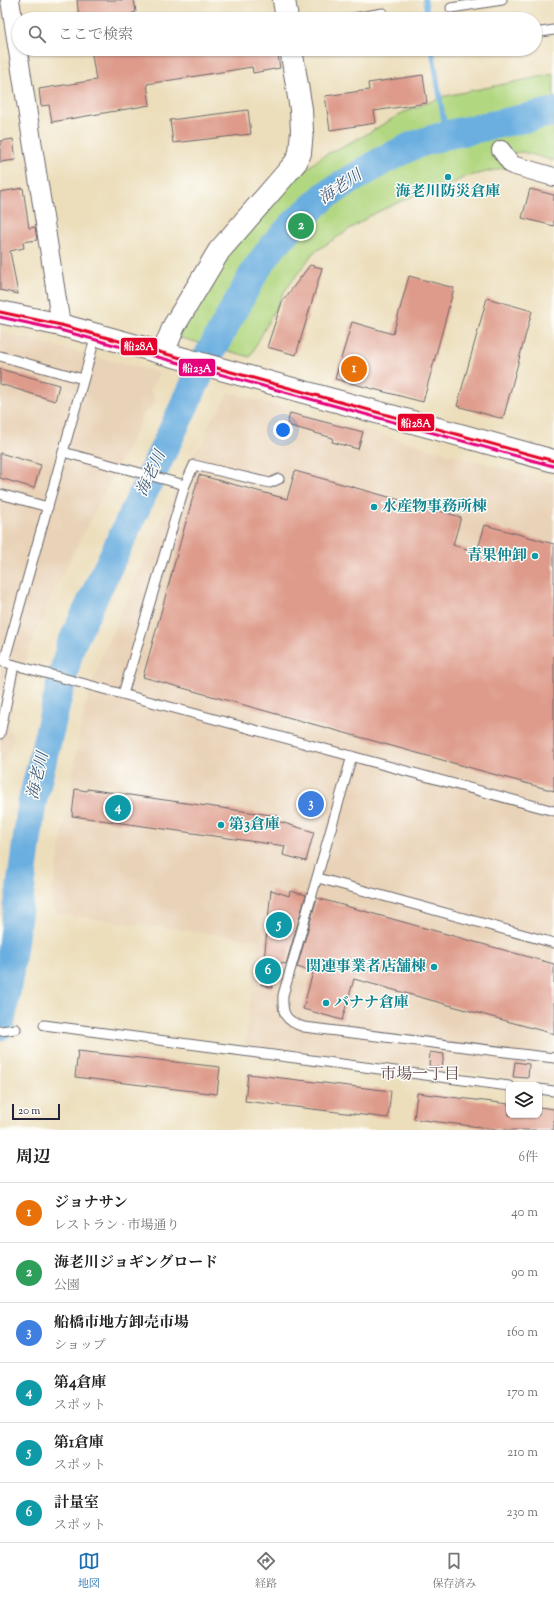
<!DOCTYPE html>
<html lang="ja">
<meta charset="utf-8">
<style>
:root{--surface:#fff;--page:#f2f2f2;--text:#222;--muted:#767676;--line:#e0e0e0;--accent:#1f6fb2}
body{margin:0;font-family:"Sorts Mill Goudy","Noto Serif JP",serif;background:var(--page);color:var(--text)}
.controls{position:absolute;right:12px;bottom:12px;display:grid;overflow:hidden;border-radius:8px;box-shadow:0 1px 3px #0004}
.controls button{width:36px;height:36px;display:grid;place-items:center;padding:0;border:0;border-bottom:1px solid var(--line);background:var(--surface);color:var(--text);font:20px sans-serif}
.scale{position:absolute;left:12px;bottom:10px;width:48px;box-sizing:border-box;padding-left:4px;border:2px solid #22223b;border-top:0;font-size:11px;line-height:14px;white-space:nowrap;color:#22223b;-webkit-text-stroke:3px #fdfcf7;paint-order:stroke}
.you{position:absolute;left:283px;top:430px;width:14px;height:14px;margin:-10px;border:3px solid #fff;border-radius:50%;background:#1a73e8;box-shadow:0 0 0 6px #1a73e833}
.badge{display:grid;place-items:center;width:26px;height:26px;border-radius:50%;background:var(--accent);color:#fff;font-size:13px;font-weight:700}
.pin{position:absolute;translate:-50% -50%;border:2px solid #fff;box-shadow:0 1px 4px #0006}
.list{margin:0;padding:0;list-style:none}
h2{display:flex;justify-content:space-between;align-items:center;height:52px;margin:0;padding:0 16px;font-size:17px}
h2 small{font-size:13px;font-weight:400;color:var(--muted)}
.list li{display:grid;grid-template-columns:26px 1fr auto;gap:12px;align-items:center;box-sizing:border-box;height:60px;padding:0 16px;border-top:1px solid var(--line)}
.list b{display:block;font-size:15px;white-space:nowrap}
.list p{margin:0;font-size:13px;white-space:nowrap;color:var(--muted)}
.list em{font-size:13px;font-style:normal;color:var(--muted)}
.icon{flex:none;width:22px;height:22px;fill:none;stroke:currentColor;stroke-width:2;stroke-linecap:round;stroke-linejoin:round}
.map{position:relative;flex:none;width:554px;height:1130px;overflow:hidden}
.search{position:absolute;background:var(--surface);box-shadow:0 1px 3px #0004;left:12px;right:12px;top:12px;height:44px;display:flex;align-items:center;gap:10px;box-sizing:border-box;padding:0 14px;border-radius:22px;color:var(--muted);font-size:15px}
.sheet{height:412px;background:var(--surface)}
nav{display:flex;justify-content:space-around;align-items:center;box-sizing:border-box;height:56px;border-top:1px solid var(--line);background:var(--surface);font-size:11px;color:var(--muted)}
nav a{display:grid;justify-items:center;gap:2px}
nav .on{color:var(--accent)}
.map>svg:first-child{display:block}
.built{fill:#e9d3b8}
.green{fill:#b2d781;stroke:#6a7c5e}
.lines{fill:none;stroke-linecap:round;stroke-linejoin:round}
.stream{stroke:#6aafe0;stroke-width:5}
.river{stroke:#6aafe0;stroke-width:29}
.building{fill:#de9b8b}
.lane-casing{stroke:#696468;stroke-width:11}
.street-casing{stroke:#696468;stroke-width:20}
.secondary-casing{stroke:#696468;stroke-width:24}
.lane{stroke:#fff;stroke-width:9}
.street{stroke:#fff;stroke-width:18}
.secondary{stroke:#fff;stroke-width:22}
.bus-1-casing{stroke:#fdfcf7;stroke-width:6}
.bus-2-casing{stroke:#fdfcf7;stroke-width:6}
.bus-1{stroke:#e4002b;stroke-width:3}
.bus-2{stroke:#e5007d;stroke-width:3}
.culture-dot{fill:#0f9aa8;stroke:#fdfcf7;stroke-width:1.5}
.labels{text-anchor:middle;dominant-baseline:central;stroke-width:3;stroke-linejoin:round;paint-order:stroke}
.culture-label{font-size:15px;font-weight:bold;fill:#0d838f;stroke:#fdfcf7;text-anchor:start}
.water-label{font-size:16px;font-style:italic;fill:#3f5a7d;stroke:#fdfcf7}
.neighbourhood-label{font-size:16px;fill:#644c57;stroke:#fdfcf7}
.line-badge{stroke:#fdfcf7;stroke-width:1.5}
.badge-label{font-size:11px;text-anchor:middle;font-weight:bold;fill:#fff}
</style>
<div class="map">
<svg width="554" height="1130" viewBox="0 0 554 1130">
<rect width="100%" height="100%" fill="#fdfcf7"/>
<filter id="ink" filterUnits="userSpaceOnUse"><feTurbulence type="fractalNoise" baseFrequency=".025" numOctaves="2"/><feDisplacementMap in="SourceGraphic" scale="8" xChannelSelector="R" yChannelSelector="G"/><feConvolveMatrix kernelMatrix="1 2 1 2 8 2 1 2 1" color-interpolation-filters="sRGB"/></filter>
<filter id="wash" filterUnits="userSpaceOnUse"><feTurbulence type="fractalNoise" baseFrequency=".012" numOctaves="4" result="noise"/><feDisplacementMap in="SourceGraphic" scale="16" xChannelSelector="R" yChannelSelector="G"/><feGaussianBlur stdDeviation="0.9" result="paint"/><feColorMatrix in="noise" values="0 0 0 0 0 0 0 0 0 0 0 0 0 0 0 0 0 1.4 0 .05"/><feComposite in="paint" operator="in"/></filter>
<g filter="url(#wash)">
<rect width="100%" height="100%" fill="#ecdebb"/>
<g class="built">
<path d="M0,332L160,373L150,390L154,396L155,402L151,408L140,417L141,421L51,597L50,602L46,605L45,618L38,625L18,684L8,726L13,739L11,748L0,764Z"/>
<path d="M228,392L554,483V1083L245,1045L258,940L58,914L54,910L53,906L52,895L83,713L101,657L190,457L206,439L207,428L213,416L220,410Z"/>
</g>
<path class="green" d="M554,74V161L523,152L500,154L508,167L465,177L445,187L435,186L373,214L313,253L284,292L250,357L178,337L215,269L296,177L323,156L367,134L402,113L445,96Z"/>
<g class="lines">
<g class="stream">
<path d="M425,0L428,19"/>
<path d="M432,49L446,135"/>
</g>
<path class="river" d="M0,1026L8,982L32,803L70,647L207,358L255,271L273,246L295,223L326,195L382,161L414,145L446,135L554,112"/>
</g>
<g id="blocks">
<g class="building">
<path d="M77,0H134L136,12L132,13L133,19H79Z"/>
<path d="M91,49H143V53L166,49H277L280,68L253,73L252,67L147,84L150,105L52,122L49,105L41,106L39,89L96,80Z"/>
<path d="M423,75L427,103L374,111L376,123L330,130L325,96L369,90L368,83Z"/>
<path d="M248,110L251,134L173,143L170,120Z"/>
<path d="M13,139L16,160L0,162V141Z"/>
<path d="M23,188L29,228L35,227L37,240L23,242L24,248L10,251L18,294L0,290V192Z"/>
<path d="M530,189L554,195V226L522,218Z"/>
<path d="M310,265L322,268L296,355L267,347L282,302Z"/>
<path d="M409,276L454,288L423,402L335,379L352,322L393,334Z"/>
<path d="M487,298L532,311L503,419L457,406Z"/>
<path d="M0,369L59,385L55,401L0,384Z"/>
<path d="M290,413L363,432L358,449L332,442L333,438L287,425Z"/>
<path d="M0,453L41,465L34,488L0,478Z"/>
<path d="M295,471L461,517L453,545L477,552L485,525L554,544V791L143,677L199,475L287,499Z"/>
<path d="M75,789L87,791V789L278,816L277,821L314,832L306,861L283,855L285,846L72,816Z"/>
<path d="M271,890L289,896L290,891L306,895L286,964L280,963L272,988L261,984L262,981L257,978L261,960L264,961Z"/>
<path d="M317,898L554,964V1034L354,979L342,1020L303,1009L313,972L297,967Z"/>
<path d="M78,1051L220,1067L217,1094L75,1077Z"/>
<path d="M430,1052L444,1054L442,1068L429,1066Z"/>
<path d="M515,1062L529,1064L528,1078L513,1077Z"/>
<path d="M248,1074L391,1091L388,1118L245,1101Z"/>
<path d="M417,1093L509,1104V1115H539V1107L554,1109V1130H504L414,1119Z"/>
</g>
</g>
</g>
<g filter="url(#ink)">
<use href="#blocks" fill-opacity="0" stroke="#696468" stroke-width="1"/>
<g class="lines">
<defs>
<g id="lane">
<path d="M451,8L502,0"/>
<path d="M347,19L383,13"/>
<path d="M535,33L554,30"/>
<path d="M0,356L83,379"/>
<path d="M63,452L185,485"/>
<path d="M0,494L48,507"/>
<path d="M0,661L554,811"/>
<path d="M4,662L96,335"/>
<path d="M123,694L185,485L194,465L270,483L279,479"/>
<path d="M0,734L14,665"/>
<path d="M352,756L283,995C282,1014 285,1021 304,1027L554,1058"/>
<path d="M318,878L554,943"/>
<path d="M44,1025L509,1086"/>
<path d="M0,1031L16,1029"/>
<path d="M539,1089L554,1091"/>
</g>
<g id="street">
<path d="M10,0L61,325"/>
<path d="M501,150L512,165L554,177"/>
</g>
<g id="secondary">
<path d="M284,0L287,19"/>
<path d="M0,312L61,325L554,461"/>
<path d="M163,353L174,326L219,251L285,175L296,162L300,153L302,131L301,109L291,49"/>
</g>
</defs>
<use href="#lane" class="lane-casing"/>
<use href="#street" class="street-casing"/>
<use href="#secondary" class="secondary-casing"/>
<use href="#lane" class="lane"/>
<use href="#street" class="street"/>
<use href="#secondary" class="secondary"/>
<defs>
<path id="bus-1" d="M0,312L61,325L554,461"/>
<path id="bus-2" d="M0,317L60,330L553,466"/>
</defs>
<use href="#bus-1" class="bus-1-casing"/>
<use href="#bus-2" class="bus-2-casing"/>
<use href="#bus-1" class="bus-1"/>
<use href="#bus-2" class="bus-2"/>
</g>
</g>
<g class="culture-dot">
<circle cx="448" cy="177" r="4"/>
<circle cx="374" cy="507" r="4"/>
<circle cx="535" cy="556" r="4"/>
<circle cx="221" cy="825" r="4"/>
<circle cx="434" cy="967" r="4"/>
<circle cx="326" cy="1003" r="4"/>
</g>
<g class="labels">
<g class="culture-label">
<text x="448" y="192" text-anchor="middle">海老川防災倉庫</text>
<text x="382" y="507">水産物事務所棟</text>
<text x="527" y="556" text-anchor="end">青果仲卸</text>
<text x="229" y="825">第3倉庫</text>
<text x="426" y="967" text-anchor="end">関連事業者店舗棟</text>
<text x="334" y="1003">バナナ倉庫</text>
</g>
<g class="water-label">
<text transform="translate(341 188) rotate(-34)">海老川</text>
<text transform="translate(152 474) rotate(-65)">海老川</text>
<text transform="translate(39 776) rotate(-77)">海老川</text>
</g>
<g class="neighbourhood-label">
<text x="420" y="1075">市場一丁目</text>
</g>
</g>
<g class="line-badge">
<rect x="120" y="337" width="38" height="19" rx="4" fill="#e4002b"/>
<rect x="178" y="358" width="38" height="19" rx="4" fill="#e5007d"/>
<rect x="397" y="413" width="38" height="19" rx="4" fill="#e4002b"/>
</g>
<g class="badge-label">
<text x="139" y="350">船28A</text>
<text x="197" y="372">船23A</text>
<text x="416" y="427">船28A</text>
</g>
</svg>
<div class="controls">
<button><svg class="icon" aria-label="layers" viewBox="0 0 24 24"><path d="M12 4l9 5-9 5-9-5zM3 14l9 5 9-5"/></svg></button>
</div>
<div class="scale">20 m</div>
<div class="you"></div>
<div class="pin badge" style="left:354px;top:369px;background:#e8710a">1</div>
<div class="pin badge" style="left:301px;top:226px;background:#2e9e5b">2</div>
<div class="pin badge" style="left:311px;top:804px;background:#3f7fe0">3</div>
<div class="pin badge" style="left:118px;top:808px;background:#0f9aa8">4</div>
<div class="pin badge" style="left:279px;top:925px;background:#0f9aa8">5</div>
<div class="pin badge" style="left:268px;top:971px;background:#0f9aa8">6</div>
<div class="search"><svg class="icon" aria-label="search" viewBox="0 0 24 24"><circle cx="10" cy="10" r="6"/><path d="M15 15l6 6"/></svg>ここで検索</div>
</div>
<section class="sheet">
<h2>周辺<small>6件</small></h2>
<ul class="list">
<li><span class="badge" style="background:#e8710a">1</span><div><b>ジョナサン</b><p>レストラン · 市場通り</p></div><em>40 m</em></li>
<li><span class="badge" style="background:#2e9e5b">2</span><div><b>海老川ジョギングロード</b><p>公園</p></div><em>90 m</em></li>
<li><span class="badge" style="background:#3f7fe0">3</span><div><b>船橋市地方卸売市場</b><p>ショップ</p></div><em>160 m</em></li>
<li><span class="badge" style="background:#0f9aa8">4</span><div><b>第4倉庫</b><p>スポット</p></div><em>170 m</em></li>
<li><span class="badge" style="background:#0f9aa8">5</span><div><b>第1倉庫</b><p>スポット</p></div><em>210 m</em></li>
<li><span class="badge" style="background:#0f9aa8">6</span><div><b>計量室</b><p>スポット</p></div><em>230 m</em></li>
</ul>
</section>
<nav>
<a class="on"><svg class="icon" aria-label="map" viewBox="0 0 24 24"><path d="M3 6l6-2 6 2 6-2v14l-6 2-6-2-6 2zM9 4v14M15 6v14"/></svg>地図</a>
<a><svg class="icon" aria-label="directions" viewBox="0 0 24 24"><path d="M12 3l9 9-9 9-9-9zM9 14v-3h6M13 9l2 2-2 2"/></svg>経路</a>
<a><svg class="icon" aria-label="saved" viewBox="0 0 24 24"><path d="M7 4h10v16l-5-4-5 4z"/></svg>保存済み</a>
</nav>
